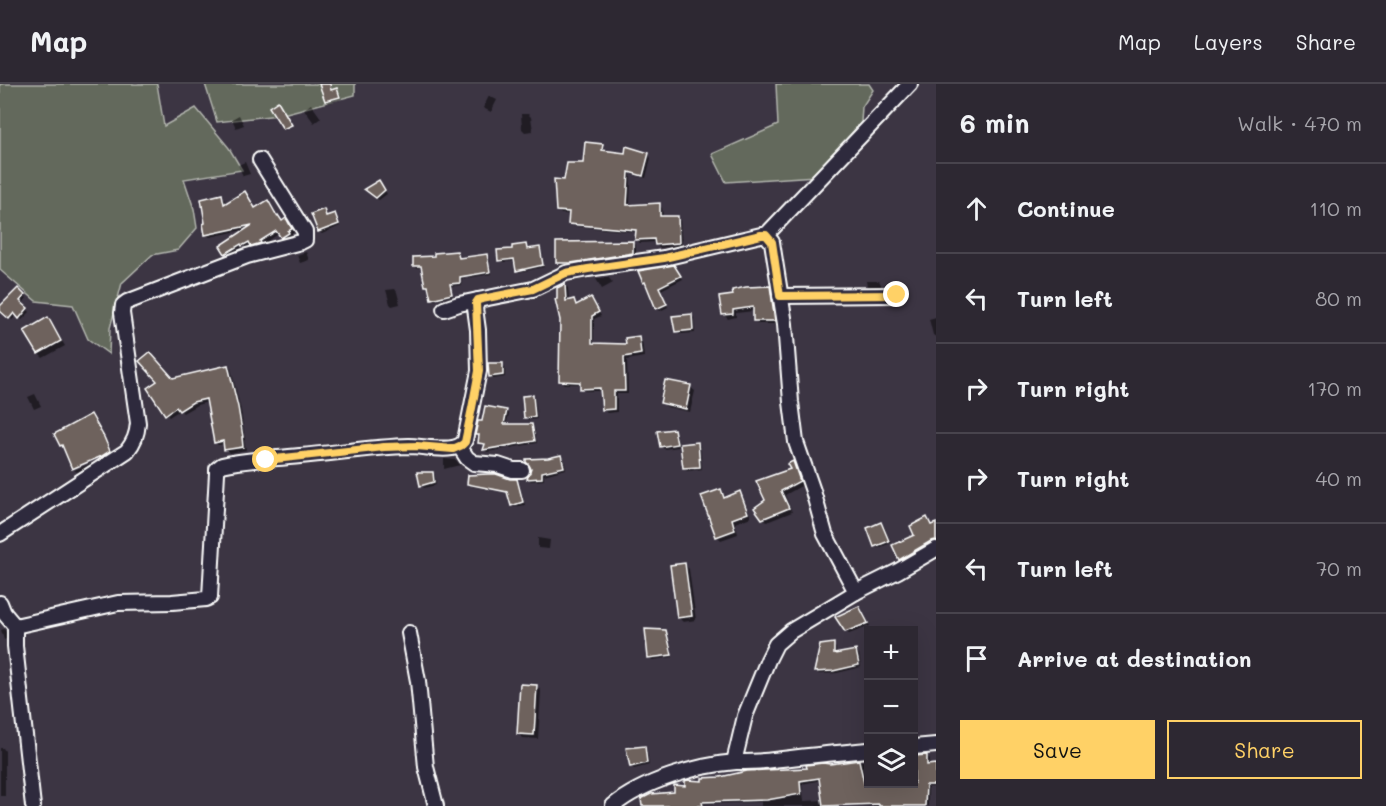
<!DOCTYPE html>
<meta charset="utf-8">
<style>
:root{--surface:#2d2832;--page:#39343e;--text:#f1f3f6;--muted:#a7a6ac;--line:#48444d;--accent:#ffd166}
body{margin:0;font-family:Mali,sans-serif;background:var(--page);color:var(--text)}
.controls{position:absolute;right:18px;bottom:18px;display:grid;overflow:hidden;border-radius:0px;box-shadow:0 6px 24px #0002}
.controls button{width:54px;height:54px;display:grid;place-items:center;padding:0;border:0;border-bottom:2px solid var(--line);background:var(--surface);color:var(--text);font:30px sans-serif}
.stop{position:absolute;width:18px;height:18px;margin:-14px;border:4px solid #ffd166;border-radius:50%;background:#fff}
.stop.end{background:#ffd166;border-color:#fff;box-shadow:0 2px 6px #0008}
.list{margin:0;padding:0;list-style:none}
h2{display:flex;justify-content:space-between;align-items:center;height:78px;margin:0;padding:0 24px;font-size:26px}
h2 small{font-size:20px;font-weight:400;color:var(--muted)}
.list li{display:grid;grid-template-columns:39px 1fr auto;gap:18px;align-items:center;box-sizing:border-box;height:90px;padding:0 24px;border-top:2px solid var(--line)}
.list b{display:block;font-size:22px;white-space:nowrap}
.list em{font-size:20px;font-style:normal;color:var(--muted)}
.actions{display:flex;gap:12px;padding:18px 24px}
.actions a{flex:1;padding:14px 0;border:2px solid var(--accent);border-radius:0px;text-align:center;font-size:21px;color:var(--accent)}
.actions .main{background:var(--accent);color:#111}
.icon{flex:none;width:33px;height:33px;fill:none;stroke:currentColor;stroke-width:2;stroke-linecap:round;stroke-linejoin:round}
.map{position:relative;flex:none;width:936px;height:722px;overflow:hidden}
header{display:flex;align-items:center;gap:36px;box-sizing:border-box;height:84px;padding:0 30px;background:var(--surface);border-bottom:2px solid var(--line)}
header strong{font-size:28px}
nav{display:flex;gap:33px;margin-inline-start:auto;font-size:21px}
main{display:flex}
aside{flex:1;background:var(--surface)}
.map>svg:first-child{display:block}
.green{fill:#63695b;stroke:#b1b4ad;stroke-width:1.5}
.shadow{fill:#0007;fill-rule:evenodd}
.building{fill:#6e625d;stroke:#fff;stroke-width:1.5}
.lines{fill:none;stroke-linecap:round;stroke-linejoin:round}
.minor-casing{stroke:#fff;stroke-width:18}
.minor{stroke:#2f2a3d;stroke-width:14}
.route{stroke:#ffd166;stroke-width:8}
</style>
<header>
<strong>Map</strong>
<nav><a>Map</a><a>Layers</a><a>Share</a></nav>
</header>
<main>
<div class="map">
<svg width="936" height="722" viewBox="0 0 936 722">
<rect width="100%" height="100%" fill="#3c3543"/>
<filter id="ink" filterUnits="userSpaceOnUse"><feTurbulence type="fractalNoise" baseFrequency=".0167" numOctaves="2"/><feDisplacementMap in="SourceGraphic" scale="12" xChannelSelector="R" yChannelSelector="G"/><feConvolveMatrix kernelMatrix="1 2 1 2 8 2 1 2 1" color-interpolation-filters="sRGB"/></filter>
<g filter="url(#ink)">
<g class="green">
<path d="M0,0H157L164,42L196,24L229,64L242,86L184,95L194,125L197,144L178,166L152,171L122,199L110,244L109,270L88,255L73,221L36,217L0,186Z"/>
<path d="M205,0H355V11L279,31L217,38Z"/>
<path d="M776,0H869L873,6L862,23L861,38L816,92L726,98L712,70L778,41Z"/>
</g>
<g class="shadow">
<path d="M321,0H331L333,7L337,6L340,9L342,15L329,19L326,17Z"/>
<path d="M489,12L497,16L491,28L483,24Z"/>
<path d="M311,20L321,34L314,39L304,25Z"/>
<path d="M521,30H528L531,33L533,47L525,48L522,45Z"/>
<path d="M239,31L244,41L236,44L232,35Z"/>
<path d="M602,62L605,65V68L648,71L651,74L646,94L631,90L630,122L659,121L662,124L663,133H677L680,137L682,162L659,164L656,160V158L640,159L637,156V148L573,142L570,139L571,130H561L558,126L565,98Z"/>
<path d="M245,78L250,90L243,92L238,81Z"/>
<path d="M381,101L387,110L379,116L368,108Z"/>
<path d="M221,112L225,115L226,120L256,126L277,133L282,138L289,139L294,148L286,156L280,149L262,161L263,162L255,164L252,161L247,164L244,162L229,172L226,169L248,145L210,153L206,150Z"/>
<path d="M323,127L327,133L334,130L337,133L340,142L322,150L319,147Z"/>
<path d="M632,158L636,162V173L575,182H561L558,178Z"/>
<path d="M526,161L529,167L539,165L542,168L544,183L519,188L517,186L516,177L502,178L499,176L514,166Z"/>
<path d="M306,168L309,176L300,179L297,171Z"/>
<path d="M457,169L460,176L487,172L489,174L491,190L461,195L462,201L451,202L453,212L434,216L432,214L430,204L427,202L423,183L417,184L414,181L435,174Z"/>
<path d="M674,182L683,195L661,206L668,223L660,227L658,224L648,201L644,198Z"/>
<path d="M608,193L613,199L602,205L596,195Z"/>
<path d="M866,197H879L881,200V204H869L867,202Z"/>
<path d="M565,201L568,204L569,218L574,217L578,221L591,214L594,218L601,232L594,235V261H628L638,254L642,257L644,273L627,276L628,310H617V328L607,329L603,325L602,307H585L582,304L581,300H564L560,296Z"/>
<path d="M769,203L773,207L778,240H758L754,236V227L736,229V233L728,235L724,231Z"/>
<path d="M395,205L397,208L400,220L392,222L390,220L386,206Z"/>
<path d="M18,206L27,214L22,220L30,228L22,236L17,231L12,236L0,224Z"/>
<path d="M692,231L694,234L695,249L680,250L677,247Z"/>
<path d="M936,233V253L933,251L929,235Z"/>
<path d="M48,235L52,240L65,262L43,274L39,270L26,247Z"/>
<path d="M502,281L505,283V293L493,295L491,292Z"/>
<path d="M228,282L231,285L241,327L245,356H244L246,366L229,369L226,365L225,360L218,361L215,358L208,318L197,321L183,329L180,326L169,333L166,330L173,296Z"/>
<path d="M690,303L695,307L690,328L667,323L662,318Z"/>
<path d="M35,310L41,322L34,325L28,313Z"/>
<path d="M532,312L535,315L537,335L528,336L526,333Z"/>
<path d="M506,327L509,330L506,341H531L534,344L537,359L487,368L485,366L486,361H482L480,358L479,353L477,350Z"/>
<path d="M91,332L95,336L107,358L113,371L106,376L77,388L74,386L110,371L109,368L72,383L65,365L61,361Z"/>
<path d="M674,346L676,349L679,363L664,365L661,362Z"/>
<path d="M697,360L700,362L702,385L687,387L684,384Z"/>
<path d="M561,372L564,375L566,385L544,391V396L531,397L528,395L548,375Z"/>
<path d="M444,375L456,376L460,381L444,385Z"/>
<path d="M793,379L797,383L803,401L785,411L792,428L767,438L763,434L767,417L792,386Z"/>
<path d="M433,389L435,392L436,401L424,404L422,401Z"/>
<path d="M510,396H516L519,399L525,421L514,423L512,421L509,409L471,402L468,399Z"/>
<path d="M721,407L726,414L739,409L743,413L751,433L735,439L738,450L721,456L717,452Z"/>
<path d="M927,435L932,443L936,441V459L903,478L900,475Z"/>
<path d="M881,439L884,442L891,459L878,464L875,462Z"/>
<path d="M538,454L550,456L549,465L538,464Z"/>
<path d="M684,480L689,485L696,536L683,538L678,533Z"/>
<path d="M859,524L870,542L849,550L846,547Z"/>
<path d="M4,545L6,548V555L4,556L1,546Z"/>
<path d="M665,547L668,550L673,573L652,576L650,573Z"/>
<path d="M833,561L836,564V571L856,567L859,570L861,583L837,589L819,590L816,587Z"/>
<path d="M537,602L541,607L538,655L523,654L519,650Z"/>
<path d="M644,663L647,666L649,681L634,685L631,682Z"/>
<path d="M0,664H3L5,667V712H0Z"/>
<path d="M927,672L930,675L929,682H936V703H928V722H761V718L704,720V722L640,721L675,709L687,703L703,699L808,686L868,676V700H914V673ZM821,696L824,716L804,717L802,700Z"/>
</g>
<g class="building">
<path d="M319,0H330L331,6L337,4L340,13L325,17Z"/>
<path d="M278,17L292,41L283,45L269,23Z"/>
<path d="M585,58L603,60L602,66L625,69L626,62L649,69L643,92L629,88L627,121L660,119V132H678L679,159L655,161L654,155L635,156L636,146L568,140L569,128L556,127L554,95L564,96L567,79H583Z"/>
<path d="M379,96L385,106L376,114L364,105Z"/>
<path d="M245,107L255,124L268,116L277,132L278,131L282,137L286,134L292,145L288,147L289,149L281,154L276,147L260,157L261,159L251,162L249,158L242,162L241,160L225,170L220,162L252,141L205,151L203,140L205,139L201,115L222,110L224,120Z"/>
<path d="M324,125L326,132L335,129L339,140L318,148L311,130Z"/>
<path d="M633,157V169L571,179H556V158Z"/>
<path d="M526,160L527,165L540,163L543,181L516,187L514,175L498,177L497,166L512,165V162Z"/>
<path d="M457,167L459,174L487,170L490,188L460,193V199L450,200L452,210L431,215L428,202H425L421,182H413V173L434,172V169Z"/>
<path d="M674,181L681,192L659,203L667,220L656,225L645,198L643,199L638,187Z"/>
<path d="M565,200L566,217L574,215L576,221L591,213L599,228L592,232V259L626,260L625,254L639,252L641,270L624,273L625,307H614V325L602,326L600,304L580,305V298L559,297L560,236L555,215H557V204Z"/>
<path d="M770,202L775,237H753V223L733,226V230L722,231L719,213L733,211L732,206L746,203Z"/>
<path d="M18,204L25,211L20,217L28,224L19,235L14,229L9,235L0,227V222Z"/>
<path d="M692,230L693,246L675,248L672,232Z"/>
<path d="M48,233L61,257L38,270L24,247Z"/>
<path d="M150,268L173,294L228,281L238,323L243,353H242L243,363L224,366L223,357L214,359L206,315L193,318L179,327L176,323L165,331L147,304L157,297L139,277Z"/>
<path d="M488,279H503V291L489,293Z"/>
<path d="M665,296L691,301L686,325L660,319Z"/>
<path d="M533,311L535,333L524,334L522,312Z"/>
<path d="M485,322L507,326L504,340H532L535,357L483,366L485,360L478,359L479,351H475L478,337H482Z"/>
<path d="M91,330L104,353L110,367L102,372L72,385L62,361L60,362L54,350Z"/>
<path d="M674,345L677,360L660,363L657,347Z"/>
<path d="M698,358L700,383L683,384L680,360Z"/>
<path d="M561,371L564,383L542,388V394L527,395L531,385L529,381L526,378V375L548,374Z"/>
<path d="M793,377L800,397L781,407L789,424L762,435L754,424L765,416L756,397L790,385L787,380Z"/>
<path d="M417,388H433L434,398L420,402Z"/>
<path d="M488,390H496L510,395H517L523,418L511,422L507,408L467,400L468,391Z"/>
<path d="M721,405L724,414L740,407L748,429L732,435L735,446L716,453L701,412Z"/>
<path d="M927,433L931,441L936,439V456L931,457L899,476L892,461L914,451L910,442Z"/>
<path d="M881,438L889,457L874,463L867,444Z"/>
<path d="M685,479L692,532L677,534L670,481Z"/>
<path d="M859,522L868,539L845,548L835,533Z"/>
<path d="M645,545L666,546L672,571L648,574Z"/>
<path d="M834,559V570L856,566L859,581L833,587L814,588L820,561Z"/>
<path d="M520,600L537,601L534,651L517,650Z"/>
<path d="M645,662L647,679L630,683L626,664Z"/>
<path d="M927,671V681L936,680V701H926L925,722H879V720L823,722L819,694L800,697L801,710L767,716L702,718L703,722H642L641,715L651,710L674,708V701L685,702V697L687,696L702,697V694L720,693L747,687L807,684L806,681L823,679L830,680L859,676L864,699H914V672Z"/>
</g>
<g class="lines">
<defs>
<g id="minor">
<path d="M766,151L772,158L785,240L791,318L796,358L813,407L825,450L856,508"/>
<path d="M780,212L897,211"/>
<path d="M444,225L459,220L478,216"/>
<path d="M460,363L467,374L474,379L498,381L513,386H522"/>
<path d="M0,450L127,367C134,358 137,351 138,339L122,229L123,221L127,218L247,172L301,158L305,156V148L260,76"/>
<path d="M0,519L4,529L15,542V562L33,722"/>
<path d="M15,542L118,519L172,518L206,515L210,513L217,389V385L222,381C247,375 274,375 300,372C336,369 373,363 409,362C424,362 458,371 465,356L479,287L478,246L475,224L478,216L533,205L566,189L588,185L664,174L761,151H766L910,0"/>
<path d="M409,549L418,597L426,683L436,722"/>
<path d="M914,663L936,661"/>
<path d="M734,678L745,632L768,576L776,560L791,547L856,508L898,487L936,465"/>
<path d="M613,722C643,697 698,681 736,678C745,678 755,678 764,677C799,673 833,669 868,666"/>
</g>
</defs>
<use href="#minor" class="minor-casing"/>
<use href="#minor" class="minor"/>
</g>
</g>
<g class="lines" filter="url(#ink)">
<path class="route" d="M266,376L384,363L417,362L453,365L462,361L465,358L472,324L479,287L476,219L478,216L482,215L533,205L566,189L588,185L664,174L761,151H766L772,158L780,212L897,211"/>
</g>
</svg>
<div class="controls">
<button>+</button>
<button>−</button>
<button><svg class="icon" aria-label="layers" viewBox="0 0 24 24"><path d="M12 4l9 5-9 5-9-5zM3 14l9 5 9-5"/></svg></button>
</div>
<div class="stop" style="left:266px;top:376px"></div>
<div class="stop end" style="left:897px;top:211px"></div>
</div>
<aside>
<h2>6 min<small>Walk · 470 m</small></h2>
<ul class="list">
<li><svg class="icon" aria-label="ahead" viewBox="0 0 24 24"><path d="M12 20V5M6 11l6-6 6 6"/></svg><div><b>Continue</b></div><em>110 m</em></li>
<li><svg class="icon" aria-label="left" viewBox="0 0 24 24"><path d="M17 20v-9H6M10 6l-5 5 5 5"/></svg><div><b>Turn left</b></div><em>80 m</em></li>
<li><svg class="icon" aria-label="right" viewBox="0 0 24 24"><path d="M7 20v-9h11M14 6l5 5-5 5"/></svg><div><b>Turn right</b></div><em>170 m</em></li>
<li><svg class="icon" aria-label="right" viewBox="0 0 24 24"><path d="M7 20v-9h11M14 6l5 5-5 5"/></svg><div><b>Turn right</b></div><em>40 m</em></li>
<li><svg class="icon" aria-label="left" viewBox="0 0 24 24"><path d="M17 20v-9H6M10 6l-5 5 5 5"/></svg><div><b>Turn left</b></div><em>70 m</em></li>
<li><svg class="icon" aria-label="arrive" viewBox="0 0 24 24"><path d="M6 21V4h12l-3 4 3 4H6"/></svg><div><b>Arrive at destination</b></div></li>
</ul>
<div class="actions"><a class="main">Save</a><a>Share</a></div>
</aside>
</main>
